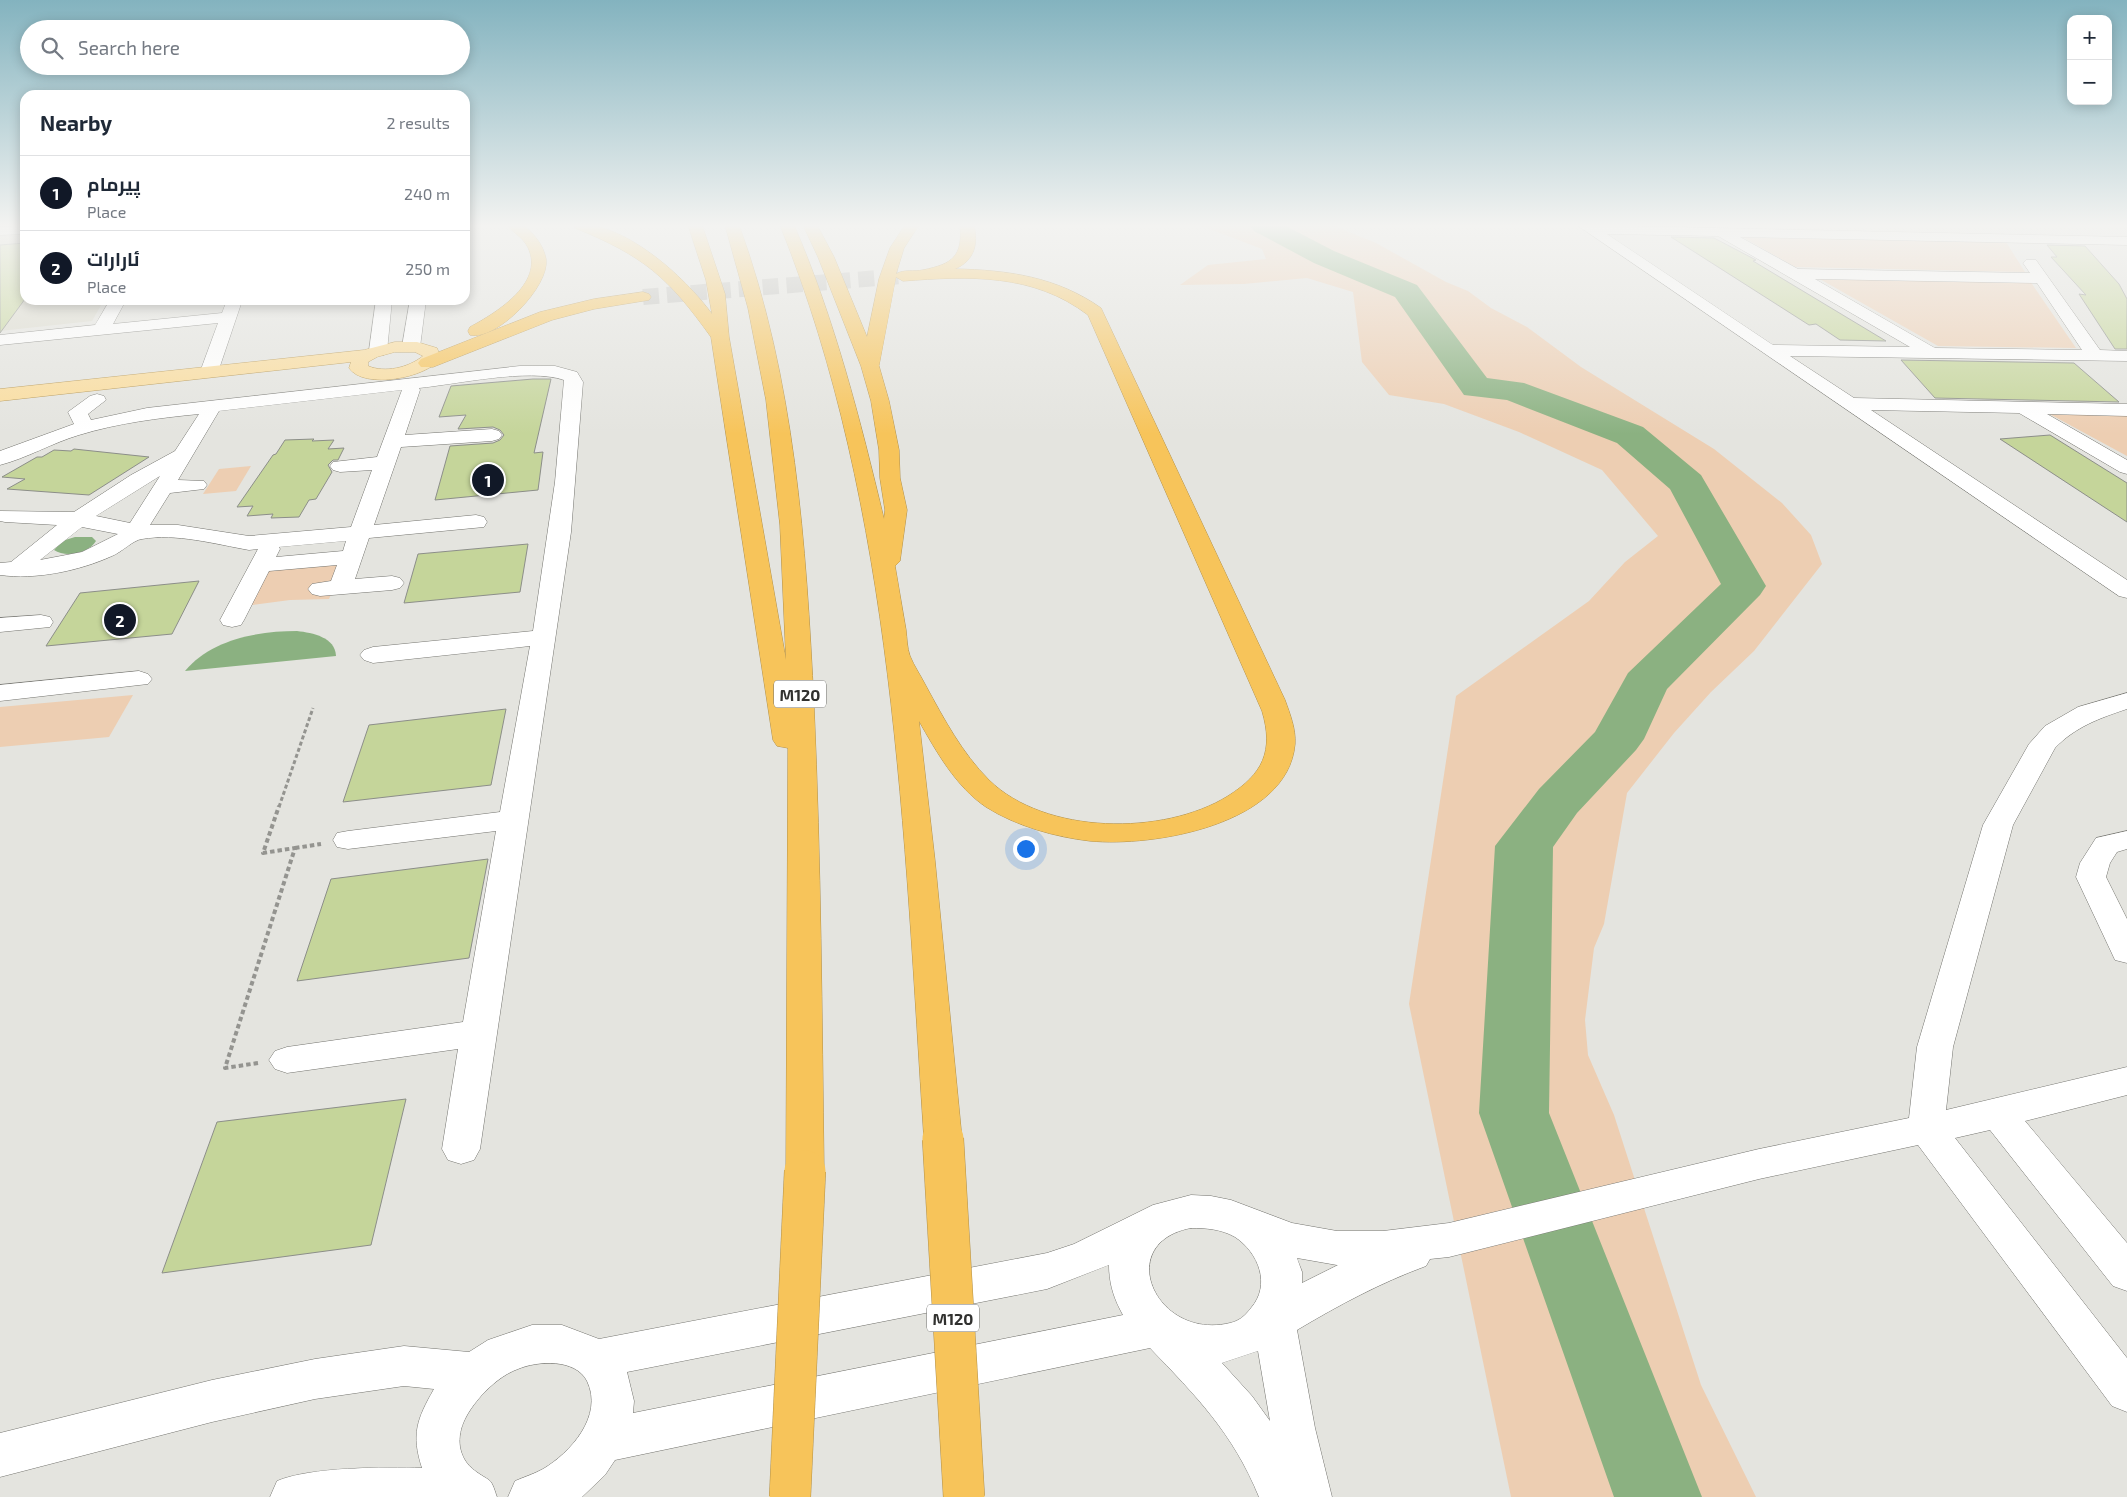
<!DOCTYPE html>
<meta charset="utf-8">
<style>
:root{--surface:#fff;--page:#f6f6f7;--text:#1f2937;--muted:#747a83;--line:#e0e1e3;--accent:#111827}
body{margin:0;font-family:"Exo 2",Cairo,sans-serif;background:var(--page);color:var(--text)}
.controls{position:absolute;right:15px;top:15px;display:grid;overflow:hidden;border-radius:10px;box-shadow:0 2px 12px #0003}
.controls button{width:45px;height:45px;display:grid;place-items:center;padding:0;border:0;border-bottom:1px solid var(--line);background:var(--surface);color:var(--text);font:25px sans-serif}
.you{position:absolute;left:1025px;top:848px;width:18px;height:18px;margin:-12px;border:4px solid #fff;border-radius:50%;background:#1a73e8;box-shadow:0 0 0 8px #1a73e833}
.badge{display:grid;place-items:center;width:32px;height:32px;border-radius:50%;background:var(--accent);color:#fff;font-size:16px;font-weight:700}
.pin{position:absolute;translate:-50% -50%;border:2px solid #fff;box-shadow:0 1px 5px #0006}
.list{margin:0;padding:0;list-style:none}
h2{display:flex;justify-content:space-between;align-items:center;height:65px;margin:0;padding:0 20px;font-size:21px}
h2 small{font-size:16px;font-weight:400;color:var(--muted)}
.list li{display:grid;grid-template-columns:32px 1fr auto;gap:15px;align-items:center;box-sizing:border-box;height:75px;padding:0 20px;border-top:1px solid var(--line)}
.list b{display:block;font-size:19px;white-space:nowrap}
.list p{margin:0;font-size:16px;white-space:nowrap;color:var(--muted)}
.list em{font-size:16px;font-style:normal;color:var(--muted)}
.icon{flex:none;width:28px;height:28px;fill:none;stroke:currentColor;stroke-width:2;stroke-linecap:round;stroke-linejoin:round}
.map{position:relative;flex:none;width:2127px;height:1497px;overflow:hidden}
.search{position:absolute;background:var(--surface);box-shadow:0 2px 12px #0003;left:20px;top:20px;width:450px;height:55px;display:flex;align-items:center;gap:12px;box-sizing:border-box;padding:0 18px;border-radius:28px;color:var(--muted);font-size:19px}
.panel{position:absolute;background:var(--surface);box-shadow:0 2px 12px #0003;left:20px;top:90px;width:450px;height:215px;border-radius:15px}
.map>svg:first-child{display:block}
.built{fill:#dbdacd}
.green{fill:#edceb2}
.water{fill:#8bb181}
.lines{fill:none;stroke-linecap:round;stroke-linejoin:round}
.river{fill:#8bb181;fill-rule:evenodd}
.building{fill:#c5d59a;stroke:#8c8e89}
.highway-tunnel{stroke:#c0c0bc;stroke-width:16;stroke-dasharray:16 8;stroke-linecap:butt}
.minor-casing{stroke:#74746f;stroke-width:1}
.major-casing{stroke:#b2914b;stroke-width:1}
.highway-casing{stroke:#b2914b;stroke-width:1}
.path-far1{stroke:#949490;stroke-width:3;stroke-dasharray:4 2.5;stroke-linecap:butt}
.path{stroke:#949490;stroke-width:4;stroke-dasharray:4.5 3;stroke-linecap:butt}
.minor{fill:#fff;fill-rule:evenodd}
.major{fill:#fadc9c;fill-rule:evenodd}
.highway{fill:#f7c45a;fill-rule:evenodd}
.highway-bridge-casing{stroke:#b2914b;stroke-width:42;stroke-linecap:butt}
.highway-bridge{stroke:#f7c45a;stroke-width:41}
.labels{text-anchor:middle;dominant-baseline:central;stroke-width:4;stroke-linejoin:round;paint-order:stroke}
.shield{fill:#fff;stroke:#6f6f6d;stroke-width:1}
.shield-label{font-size:16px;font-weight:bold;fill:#31312f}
</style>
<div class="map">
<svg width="2127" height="1497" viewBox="0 0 2127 1497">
<rect width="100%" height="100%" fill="#e4e4df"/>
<path class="built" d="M25,233V300H104L92,321L0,331V235Z"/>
<g class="green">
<path d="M1199,225H1332L1376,243L1446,282L1468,291L1491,308L1527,327L1581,367L1714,449L1782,503L1811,535L1822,564L1754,651L1711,692L1674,733L1627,793L1604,924L1594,948L1585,1020L1588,1055L1614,1115L1701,1385L1756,1497H1511L1409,1004L1456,696L1589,601L1625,562L1658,536L1602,470L1519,432L1444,404L1389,395L1362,362L1353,292L1307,278L1244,284L1180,285L1208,265L1266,259L1262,249Z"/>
<path d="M1739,235L2006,242L2025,272L1795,267Z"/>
<path d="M1818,278L2030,281L2076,348L1938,346Z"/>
<path d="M2044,411L2127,412V456Z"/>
<path d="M251,466L236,491L203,494L219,469Z"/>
<path d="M346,559L329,599L290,600L244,606L266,566Z"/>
<path d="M133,695L109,737L0,747V707Z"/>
</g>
<g class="water">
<path d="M75,537H92L96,541C89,553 66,558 54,550L62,541Z"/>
<path d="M297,631C313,633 335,637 336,656L185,671C211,639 259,631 297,631Z"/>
</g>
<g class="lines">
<path class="river" d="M1250,225H1284L1334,251L1417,285L1487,378L1524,383L1643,427L1701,475L1766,586L1760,595L1667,689L1644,739L1636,750L1577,813L1553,847L1549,1113L1702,1497H1614L1479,1113L1495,846L1539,789L1595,732L1628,673L1721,584L1670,489L1617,443L1507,400L1464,395L1395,297L1314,263L1254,231Z"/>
</g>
<g class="building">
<path d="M1671,237L1714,238L1756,260L1753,261L1886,341L1840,340L1816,324L1809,325Z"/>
<path d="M25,243V299L0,333V245Z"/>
<path d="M2047,245L2085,246L2119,284L2127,299V349H2115L2079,294L2086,295L2051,257H2057Z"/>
<path d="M1901,360L2074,363L2119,402L1935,398Z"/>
<path d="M533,379H551L534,453L543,452L538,490L435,500L450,446L493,443L500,440L504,435L500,430L493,427L458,429L466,415L439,417L451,386Z"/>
<path d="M2050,435L2127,483V522L2000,439Z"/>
<path d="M314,439L312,441L334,440L328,449L344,448L338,460H333L328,465L332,472L316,499L309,500L299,517L271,518L273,514L247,516L253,506L237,507L273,455L276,454L285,440Z"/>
<path d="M74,449L149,457L89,495L7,489L25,479L2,477L37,457H42L54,450L71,451Z"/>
<path d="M528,544L520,592L404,603L418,554Z"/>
<path d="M199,581L172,634L46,646L80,593Z"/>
<path d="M506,709L491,785L343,802L369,725Z"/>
<path d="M488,859L469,958L297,981L331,879Z"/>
<path d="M406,1099L371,1245L162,1273L217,1122Z"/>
</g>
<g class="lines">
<path class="highway-tunnel" d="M643,297L903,276"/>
<defs>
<g id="minor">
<path d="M1577,225L2127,237V245L1740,237L1798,269L2030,273L2023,263L2026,260H2036L2100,350L2127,351V361L1790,356L1854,398L2127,404V416L2047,414L2127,460V474L2120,472L2019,413L1871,410L2127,580V598L2119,596ZM1607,234L1718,236L1910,347L1773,345ZM1815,279L2037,283L2082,350L1935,348Z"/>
<path d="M25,226V234L0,235V227Z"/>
<path d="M110,300H126L113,324L222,313L227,300L242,301L218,372L215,376H203L200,372L218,323L0,345V335L95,325Z"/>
<path d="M376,300H392L387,351L384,355H372L369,351Z"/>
<path d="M410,300H426L420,347L417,351H405L402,347Z"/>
<path d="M520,366H555L577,372L583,382L571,532L480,1149L474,1160L461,1164L448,1160L442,1149L458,1049L287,1073L275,1069L269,1060L275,1051L287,1047L463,1022L496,831L348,849L337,847L333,840L337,833L348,831L500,812L530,646L373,663L364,660L360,655L364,650L373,647L533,631L555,482L564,380C528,368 458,384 419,388L420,390L405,435L492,429L499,431L502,435L499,439L492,441L401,447L374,525L476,515L484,517L487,522L484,527L369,538L355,579L392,576L400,578L404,583L400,588L392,590L320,596L312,594L308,589L312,584L331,581L337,565L269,571L244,620L241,625L232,627L223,625L220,620L258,549L249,550C215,544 176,533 142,539C133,540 122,552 112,556C79,571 35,580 0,575V563L11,562L57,525L5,522L0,521V511L74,512L131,475L175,451L199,414C159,418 118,423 79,435C52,443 27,458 0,465V451L74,424L68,412L90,396L97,394L104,396L106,400L88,414L91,420L147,408ZM402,390L377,457L333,462L330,466L333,470L340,472L372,470L351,527L249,536L178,525H150L170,493L204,489L207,485L204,481L178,480L219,411ZM160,476L130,523L96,516ZM82,527L118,534L82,552L40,560ZM346,541L343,551L276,557L280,549L279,547Z"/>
<path d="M41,615L50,617L53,622L50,627L0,632V618Z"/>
<path d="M139,671L148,674L152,679L148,684L0,701V685Z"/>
<path d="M2127,693V709C2100,718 2075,727 2055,748L2013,825L1953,1047L1946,1110L2127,1067V1095L2025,1121L2127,1243V1291L2113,1286L1990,1130L1955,1138L2127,1358V1412L2112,1406L1918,1145L1759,1179L1449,1257L1430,1259L1426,1266C1380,1283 1339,1305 1297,1330L1315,1428L1332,1497H1259C1233,1433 1196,1396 1150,1348L615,1460L605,1475L582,1497H508L515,1481C524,1477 534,1474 543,1469C570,1453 604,1416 587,1381C575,1358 537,1361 518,1369C504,1374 491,1385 481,1396C469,1410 457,1427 460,1447C464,1466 475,1471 489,1480C493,1483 495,1492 497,1497H270L277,1481C310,1467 384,1467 422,1468C411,1434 417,1419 434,1389L404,1386L315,1399L212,1422L0,1477V1433L212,1380L315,1359L404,1346L469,1352L488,1340L532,1325H562L599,1339L1047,1253L1074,1244L1153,1205L1191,1195L1211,1196L1231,1200L1292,1223L1337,1231H1383L1449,1223L1759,1149L1909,1118L1917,1047L1983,825L2029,744L2045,726L2078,707ZM1191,1228C1206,1228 1221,1229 1235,1237C1259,1253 1271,1285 1251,1308C1245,1316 1239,1321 1230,1323C1156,1341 1112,1243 1191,1228ZM1297,1258L1337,1265H1338L1302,1283V1272ZM1109,1265C1109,1284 1114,1299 1123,1315L633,1413L634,1401L627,1372L1047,1289ZM1258,1351L1270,1421L1252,1396L1222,1363Z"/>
<path d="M2127,831V849L2117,852L2110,863L2106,877L2127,919V963L2115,960L2076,877L2080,863L2096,838Z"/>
</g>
<path id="major" d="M395,342H417L437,348L441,358C427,378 364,390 349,368L351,362L0,401V389L364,350ZM395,352H415L423,356C408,368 385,373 368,366V362L377,357Z"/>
<g id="highway">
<path d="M507,225H523C534,234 543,244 546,259C550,286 497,341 470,335L468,331L470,327C496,313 549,281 526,244C521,236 512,232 507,225Z"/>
<path d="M573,225C622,219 685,277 712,314L706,280L688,225H702L725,294L729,337L786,660L780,525L766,400L748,308L725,225H739C795,379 806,544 814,706C821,861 822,1016 824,1171L818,1182L805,1187L792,1182L786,1171L788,748L777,746L773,740L711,337C668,277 644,256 575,228Z"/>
<path d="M780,225H794C835,320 860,419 884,519L885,510L880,478L879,450L871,401L861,366L818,257L803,225H817L834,257L867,337L879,279L890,248L905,225H919L904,248L896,274C904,269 914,272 923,270C953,264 963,256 960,225H974C978,244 975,260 955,269C1008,270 1057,277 1101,308L1285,700C1290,714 1296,729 1295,744C1288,825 1153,847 1090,841C1055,837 1016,826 986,807C956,787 936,751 919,721L935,861L962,1139L956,1150L943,1154L930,1150L924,1139C904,835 895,510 780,225ZM896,277L903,281C969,276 1033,273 1088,315L1262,711C1274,751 1263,774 1228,796C1164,836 1045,835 989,780C962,753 944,719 926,686C921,676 914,666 910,656C907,648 907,638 906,630C902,609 899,587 895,566L900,561L907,510L900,478L899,450L889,401L879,366Z"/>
<path d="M643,292L649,294L651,297L649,300L594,309L552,320L433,367H421L418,363L421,359L540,312L594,299Z"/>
</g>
</defs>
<use href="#minor" class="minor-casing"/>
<use href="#major" class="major-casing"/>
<use href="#highway" class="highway-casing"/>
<path class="path-far1" d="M279,807L313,708"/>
<g class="path">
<path d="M295,848L321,844"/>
<path d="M258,1063L225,1068L295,848L263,853L279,806"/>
</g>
<use href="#minor" class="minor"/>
<use href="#major" class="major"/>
<use href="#highway" class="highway"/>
<defs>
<g id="highway-bridge">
<path d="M943,1139L964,1497"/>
<path d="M790,1497L805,1171"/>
</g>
</defs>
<use href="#highway-bridge" class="highway-bridge-casing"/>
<use href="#highway-bridge" class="highway-bridge"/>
</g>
<linearGradient id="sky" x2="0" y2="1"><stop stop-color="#83b3bf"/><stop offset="0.52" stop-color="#f3f3f1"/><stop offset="1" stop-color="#f3f3f1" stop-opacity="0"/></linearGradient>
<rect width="2127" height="434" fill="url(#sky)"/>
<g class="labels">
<g class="shield">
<rect x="774" y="680.5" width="52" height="27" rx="4"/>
<rect x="927" y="1304.5" width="52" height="27" rx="4"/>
</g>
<g class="shield-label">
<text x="800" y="694">M120</text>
<text x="953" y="1318">M120</text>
</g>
</g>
</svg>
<div class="controls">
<button>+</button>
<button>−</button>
</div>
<div class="you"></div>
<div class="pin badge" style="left:488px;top:480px">1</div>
<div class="pin badge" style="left:120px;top:620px">2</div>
<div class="search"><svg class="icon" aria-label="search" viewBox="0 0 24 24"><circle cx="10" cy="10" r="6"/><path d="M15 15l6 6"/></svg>Search here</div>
<section class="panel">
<h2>Nearby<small>2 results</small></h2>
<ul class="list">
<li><span class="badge">1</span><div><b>پیرمام</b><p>Place</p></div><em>240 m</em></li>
<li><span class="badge">2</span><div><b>ئارارات</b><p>Place</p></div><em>250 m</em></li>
</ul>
</section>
</div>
